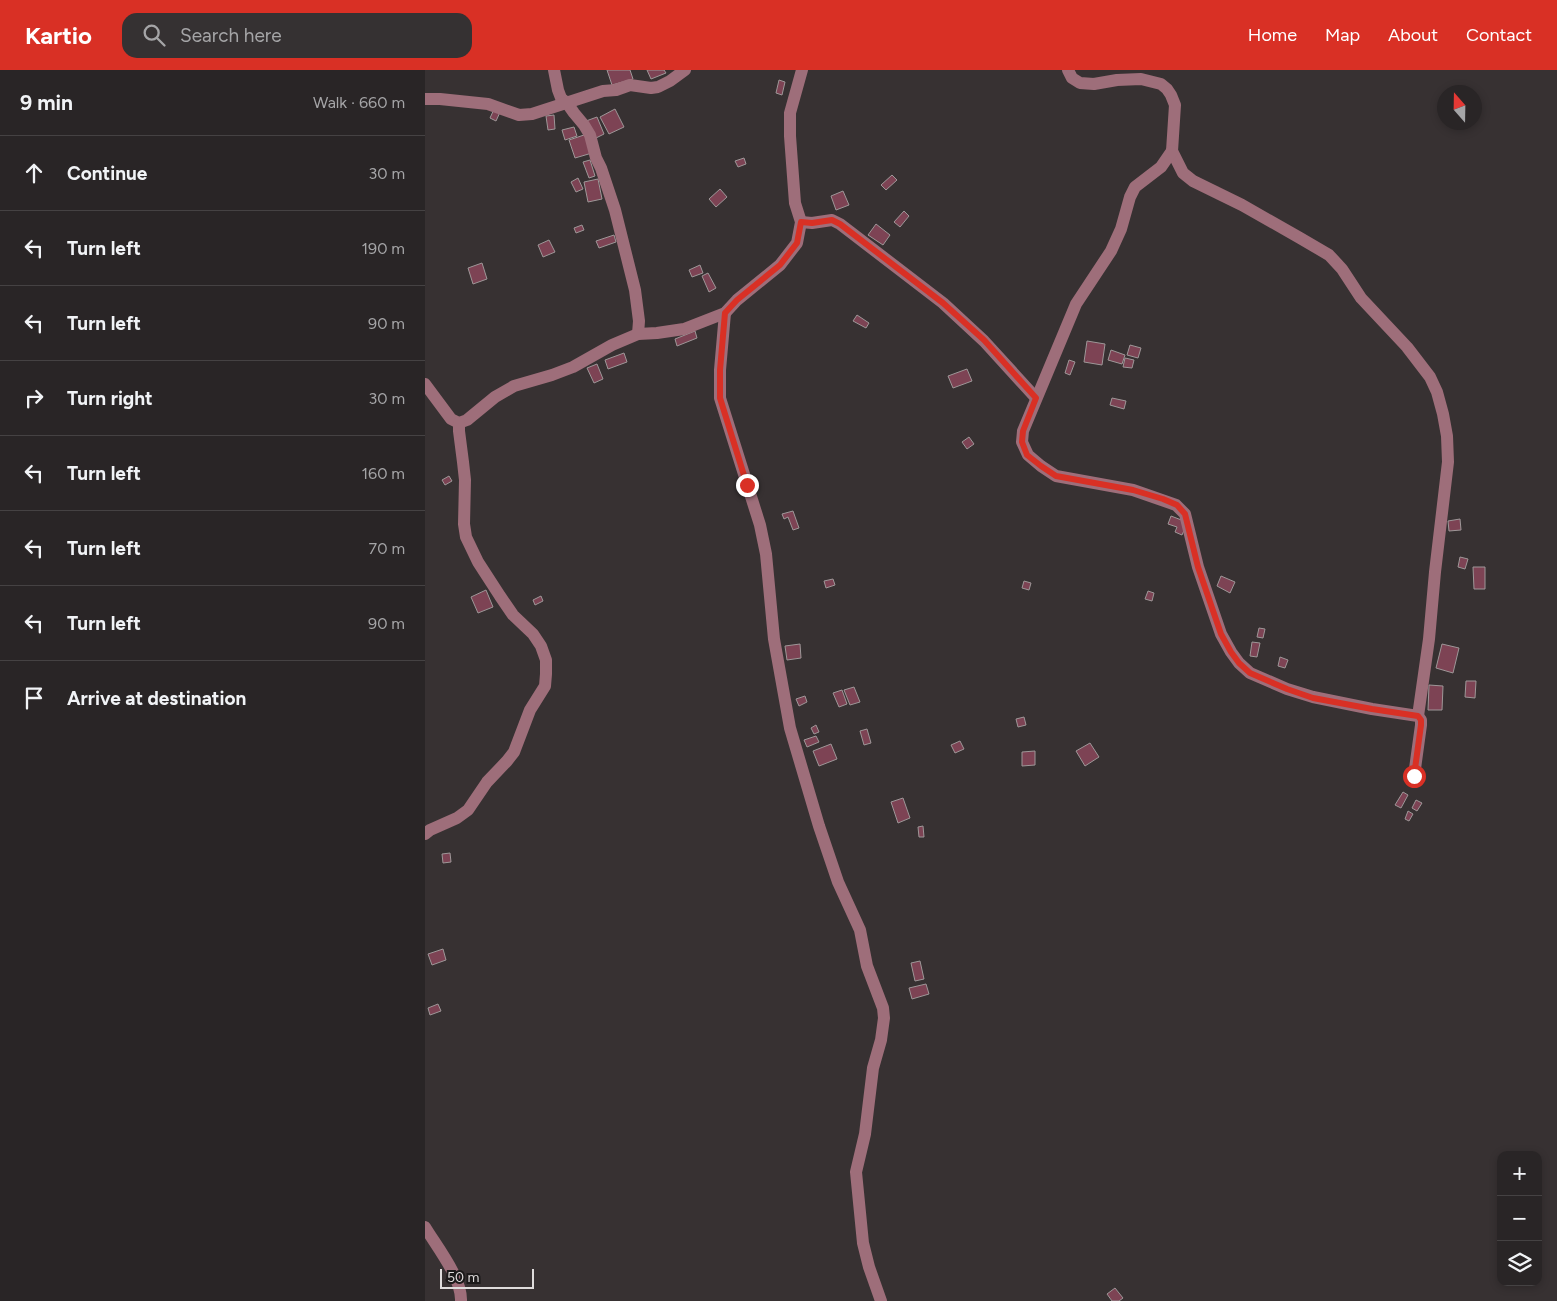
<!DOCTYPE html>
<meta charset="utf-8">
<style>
:root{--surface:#292526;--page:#353132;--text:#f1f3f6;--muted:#a5a5a7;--line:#454243;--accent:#d93025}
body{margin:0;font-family:Figtree,sans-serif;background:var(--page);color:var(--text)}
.controls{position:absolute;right:15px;bottom:15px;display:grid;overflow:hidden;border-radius:10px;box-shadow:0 2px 8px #0003}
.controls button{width:45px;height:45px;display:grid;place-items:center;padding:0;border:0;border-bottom:1px solid var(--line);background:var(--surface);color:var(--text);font:25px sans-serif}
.compass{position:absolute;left:1012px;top:15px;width:45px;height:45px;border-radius:50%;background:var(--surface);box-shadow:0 2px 8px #0003;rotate:340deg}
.scale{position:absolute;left:15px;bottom:12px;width:94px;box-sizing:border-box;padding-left:5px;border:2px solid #dfdcdc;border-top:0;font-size:14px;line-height:18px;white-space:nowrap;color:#dfdcdc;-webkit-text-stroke:4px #1c1a1a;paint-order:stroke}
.stop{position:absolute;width:15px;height:15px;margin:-11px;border:4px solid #d93025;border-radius:50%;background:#fff}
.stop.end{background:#d93025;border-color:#fff;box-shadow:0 1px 5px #0008}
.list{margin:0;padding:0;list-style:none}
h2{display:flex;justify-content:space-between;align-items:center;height:65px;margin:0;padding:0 20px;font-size:21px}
h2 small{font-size:16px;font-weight:400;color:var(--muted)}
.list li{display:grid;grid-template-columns:32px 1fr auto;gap:15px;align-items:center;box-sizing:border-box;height:75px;padding:0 20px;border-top:1px solid var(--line)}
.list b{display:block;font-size:19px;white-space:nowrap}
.list em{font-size:16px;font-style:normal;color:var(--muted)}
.icon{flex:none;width:28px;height:28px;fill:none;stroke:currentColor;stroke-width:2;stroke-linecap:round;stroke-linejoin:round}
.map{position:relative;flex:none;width:1132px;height:1231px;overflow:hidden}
header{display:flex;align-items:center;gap:30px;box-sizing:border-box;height:70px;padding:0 25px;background:var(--accent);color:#fff}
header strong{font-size:24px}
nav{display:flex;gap:28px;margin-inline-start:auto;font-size:18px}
.search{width:350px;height:45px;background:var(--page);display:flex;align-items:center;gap:12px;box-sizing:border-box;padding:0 18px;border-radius:15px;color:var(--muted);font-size:19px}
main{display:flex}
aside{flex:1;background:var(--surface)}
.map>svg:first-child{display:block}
.building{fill:#7d4354;stroke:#9e9798}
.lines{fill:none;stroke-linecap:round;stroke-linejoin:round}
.minor{stroke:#9e6e7a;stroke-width:12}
.route{stroke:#d93025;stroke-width:6}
</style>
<header>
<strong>Kartio</strong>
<div class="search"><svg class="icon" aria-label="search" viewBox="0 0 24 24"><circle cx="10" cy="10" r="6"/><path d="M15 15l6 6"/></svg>Search here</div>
<nav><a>Home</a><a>Map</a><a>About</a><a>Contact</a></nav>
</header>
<main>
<aside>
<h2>9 min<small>Walk · 660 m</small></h2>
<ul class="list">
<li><svg class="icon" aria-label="ahead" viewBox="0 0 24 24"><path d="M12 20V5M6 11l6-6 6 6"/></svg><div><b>Continue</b></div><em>30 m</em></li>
<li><svg class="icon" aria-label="left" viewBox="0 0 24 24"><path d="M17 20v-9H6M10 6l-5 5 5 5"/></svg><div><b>Turn left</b></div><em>190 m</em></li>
<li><svg class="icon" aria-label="left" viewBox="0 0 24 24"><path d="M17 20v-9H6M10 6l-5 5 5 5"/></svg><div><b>Turn left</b></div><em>90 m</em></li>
<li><svg class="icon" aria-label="right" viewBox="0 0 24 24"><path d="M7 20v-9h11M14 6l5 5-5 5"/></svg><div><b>Turn right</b></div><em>30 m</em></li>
<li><svg class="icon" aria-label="left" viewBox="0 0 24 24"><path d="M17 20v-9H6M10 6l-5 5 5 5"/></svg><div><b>Turn left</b></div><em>160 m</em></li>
<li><svg class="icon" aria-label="left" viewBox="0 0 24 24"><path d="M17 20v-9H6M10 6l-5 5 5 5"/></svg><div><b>Turn left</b></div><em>70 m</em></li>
<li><svg class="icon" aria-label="left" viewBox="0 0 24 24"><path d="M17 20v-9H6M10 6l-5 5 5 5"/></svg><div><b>Turn left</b></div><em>90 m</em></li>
<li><svg class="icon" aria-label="arrive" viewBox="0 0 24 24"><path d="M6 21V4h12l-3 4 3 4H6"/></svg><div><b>Arrive at destination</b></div></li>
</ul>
</aside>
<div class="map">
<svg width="1132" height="1231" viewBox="0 0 1132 1231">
<rect width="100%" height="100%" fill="#373132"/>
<g class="building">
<path d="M182,0H205L208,9L187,15Z"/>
<path d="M222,0H239L241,3L226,9Z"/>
<path d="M354,10L360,12L357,25L351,23Z"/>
<path d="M70,37L76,40L71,51L65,48Z"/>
<path d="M190,39L199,57L184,64L175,47Z"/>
<path d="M129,45L130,59L123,60L121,46Z"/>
<path d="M172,47L179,64L169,69L161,51Z"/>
<path d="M149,57L152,66L140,70L137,60Z"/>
<path d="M162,64L167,83L150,88L144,70Z"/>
<path d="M319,88L321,94L313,97L310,91Z"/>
<path d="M165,90L170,106L164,108L158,92Z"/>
<path d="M467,105L472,110L461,120L456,115Z"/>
<path d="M153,108L158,119L151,122L146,112Z"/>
<path d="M173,109L177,129L163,132L159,112Z"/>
<path d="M295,119L302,127L291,137L284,129Z"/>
<path d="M418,121L424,135L411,140L406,126Z"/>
<path d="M479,141L484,146L475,157L469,152Z"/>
<path d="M451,154L465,165L458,175L443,165Z"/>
<path d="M157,155L159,160L151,163L149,158Z"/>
<path d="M189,165L191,172L174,178L171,171Z"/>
<path d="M124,170L130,182L118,187L113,175Z"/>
<path d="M57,193L62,209L48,214L43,198Z"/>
<path d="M275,195L278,203L267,207L264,200Z"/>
<path d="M283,203L291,218L284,222L277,206Z"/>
<path d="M432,245L444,253L441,258L428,251Z"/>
<path d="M270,261L272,268L252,276L250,269Z"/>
<path d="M662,271L680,274L677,295L659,292Z"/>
<path d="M705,275L716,278L713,288L702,285Z"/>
<path d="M686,280L700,285L697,294L683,290Z"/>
<path d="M199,283L202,292L183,299L180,290Z"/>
<path d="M700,288L709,290L707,298L698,297Z"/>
<path d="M644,290L650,292L645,305L640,303Z"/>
<path d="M172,294L178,309L169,313L162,298Z"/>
<path d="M542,299L547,311L528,318L523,306Z"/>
<path d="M687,328L701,331L699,339L685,335Z"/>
<path d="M544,367L549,374L542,379L537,372Z"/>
<path d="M24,406L27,411L20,415L17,410Z"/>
<path d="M368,441L374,458L368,460L363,447L359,449L357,444Z"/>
<path d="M746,446L759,451L760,458L757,465L750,462L752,457L743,454Z"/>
<path d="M1035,449L1036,460L1024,461L1023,451Z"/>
<path d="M1035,487L1043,489L1040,499L1033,497Z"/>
<path d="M1048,497H1060V519H1049Z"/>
<path d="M796,506L810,512L805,523L792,516Z"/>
<path d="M408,509L410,515L401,518L399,511Z"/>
<path d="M599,511L606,513L604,520L597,518Z"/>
<path d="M61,520L68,537L53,543L46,527Z"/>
<path d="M723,521L729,523L727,531L720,529Z"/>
<path d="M116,526L118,531L110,535L108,530Z"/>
<path d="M834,558L840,559L838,568L832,567Z"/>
<path d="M827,572L835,573L832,587L825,586Z"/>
<path d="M375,574L376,588L362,590L360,576Z"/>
<path d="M1017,574L1034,578L1028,603L1011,598Z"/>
<path d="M855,587L863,590L860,598L853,596Z"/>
<path d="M1041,611H1051L1050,628L1040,627Z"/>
<path d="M1004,615L1018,616L1017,640H1003Z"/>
<path d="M429,617L435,632L425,635L419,620Z"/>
<path d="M417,620L422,634L414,637L408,623Z"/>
<path d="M380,626L382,632L374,636L371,629Z"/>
<path d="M599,647L601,655L593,657L591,649Z"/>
<path d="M391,655L394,662L389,664L386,658Z"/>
<path d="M442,659L446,673L439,675L435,661Z"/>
<path d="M391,666L394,672L382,677L379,670Z"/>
<path d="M535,671L539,679L530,683L526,675Z"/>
<path d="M665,673L674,687L660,696L651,681Z"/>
<path d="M406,674L412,689L394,696L388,681Z"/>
<path d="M610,681V695L597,696V682Z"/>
<path d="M978,722L983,725L976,738L970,735Z"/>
<path d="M478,728L485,748L473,753L466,732Z"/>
<path d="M991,730L997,733L992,741L987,738Z"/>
<path d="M983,741L988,744L984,751L980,749Z"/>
<path d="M498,756L499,767H494L493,757Z"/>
<path d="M25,783L26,792L18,793L17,784Z"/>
<path d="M18,879L21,890L7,895L3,884Z"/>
<path d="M495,891L499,909L490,911L486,893Z"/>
<path d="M501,914L504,924L487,929L484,918Z"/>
<path d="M13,934L16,941L5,945L3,938Z"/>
<path d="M690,1218L698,1228L694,1231H687L682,1224Z"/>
</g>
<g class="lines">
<g class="minor">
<path d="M129,0L133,20L136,28L142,33L149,43L159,55L165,65L171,88L176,98L190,140L210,220L214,251L213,264"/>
<path d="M643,0L647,8L655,13L669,14L692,10L716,9L736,14L742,19L746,25L750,35L747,81L758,103L768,111L817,135L875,168L904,185L917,199L936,228L982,277L1005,307L1012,322L1018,344L1022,366L1023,392L1010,502L1004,569L993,646"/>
<path d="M0,29H15L63,34L94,45L107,44L178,21L191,20L205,15L226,18L233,17L245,11L260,0"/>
<path d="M747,81L736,97L710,117L705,127L696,159L686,181L651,234L598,361L597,372L603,385L616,396L631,406L708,420L751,435L760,444L773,497L796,564L806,582L814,593L825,603L862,619L888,627L947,639L993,646L996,650V655L989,706"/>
<path d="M376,152L387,153L407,150L415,154L518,233L559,271L611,328"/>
<path d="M300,243L295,300V328L335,455L341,484L349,569L365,658L394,756L413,812L435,860L442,896L458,938L459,948L456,970L448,998L440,1064L431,1102L438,1173L444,1197L456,1231"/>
<path d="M0,314L26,349L34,353L42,350L70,327L89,316L127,305L148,297L187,275L213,264L232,263L259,259L300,243L312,230L355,195L372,173L376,152L370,133L365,66V43L377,0"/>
<path d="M0,764L5,760L32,748L43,740L62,712L82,691L89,682L105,640L120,616L121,604V590L116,576L108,564L88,545L75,526L53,492L41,467L39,454L40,410L38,392L34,361V353"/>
<path d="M0,1157C12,1177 37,1208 36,1231"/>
</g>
</g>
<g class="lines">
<path class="route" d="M322,415L295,328V300L300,243L312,230L355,195L372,173L376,152L387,153L407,150L415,154L518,233L559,270L611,328L598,361L597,372L602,385L616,396L631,406L708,420L738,429L752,435L760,444L773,497L796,564L806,582L814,593L825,603L862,619L888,628L947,639L993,646L996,650V655L989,706"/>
</g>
</svg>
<div class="controls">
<button>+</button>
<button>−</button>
<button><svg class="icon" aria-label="layers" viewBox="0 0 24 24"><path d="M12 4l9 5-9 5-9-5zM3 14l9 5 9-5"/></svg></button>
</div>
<svg class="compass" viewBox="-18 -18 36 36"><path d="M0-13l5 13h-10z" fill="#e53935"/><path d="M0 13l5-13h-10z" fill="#a5a5a7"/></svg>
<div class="scale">50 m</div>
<div class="stop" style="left:989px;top:706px"></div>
<div class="stop end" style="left:322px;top:415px"></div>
</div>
</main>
